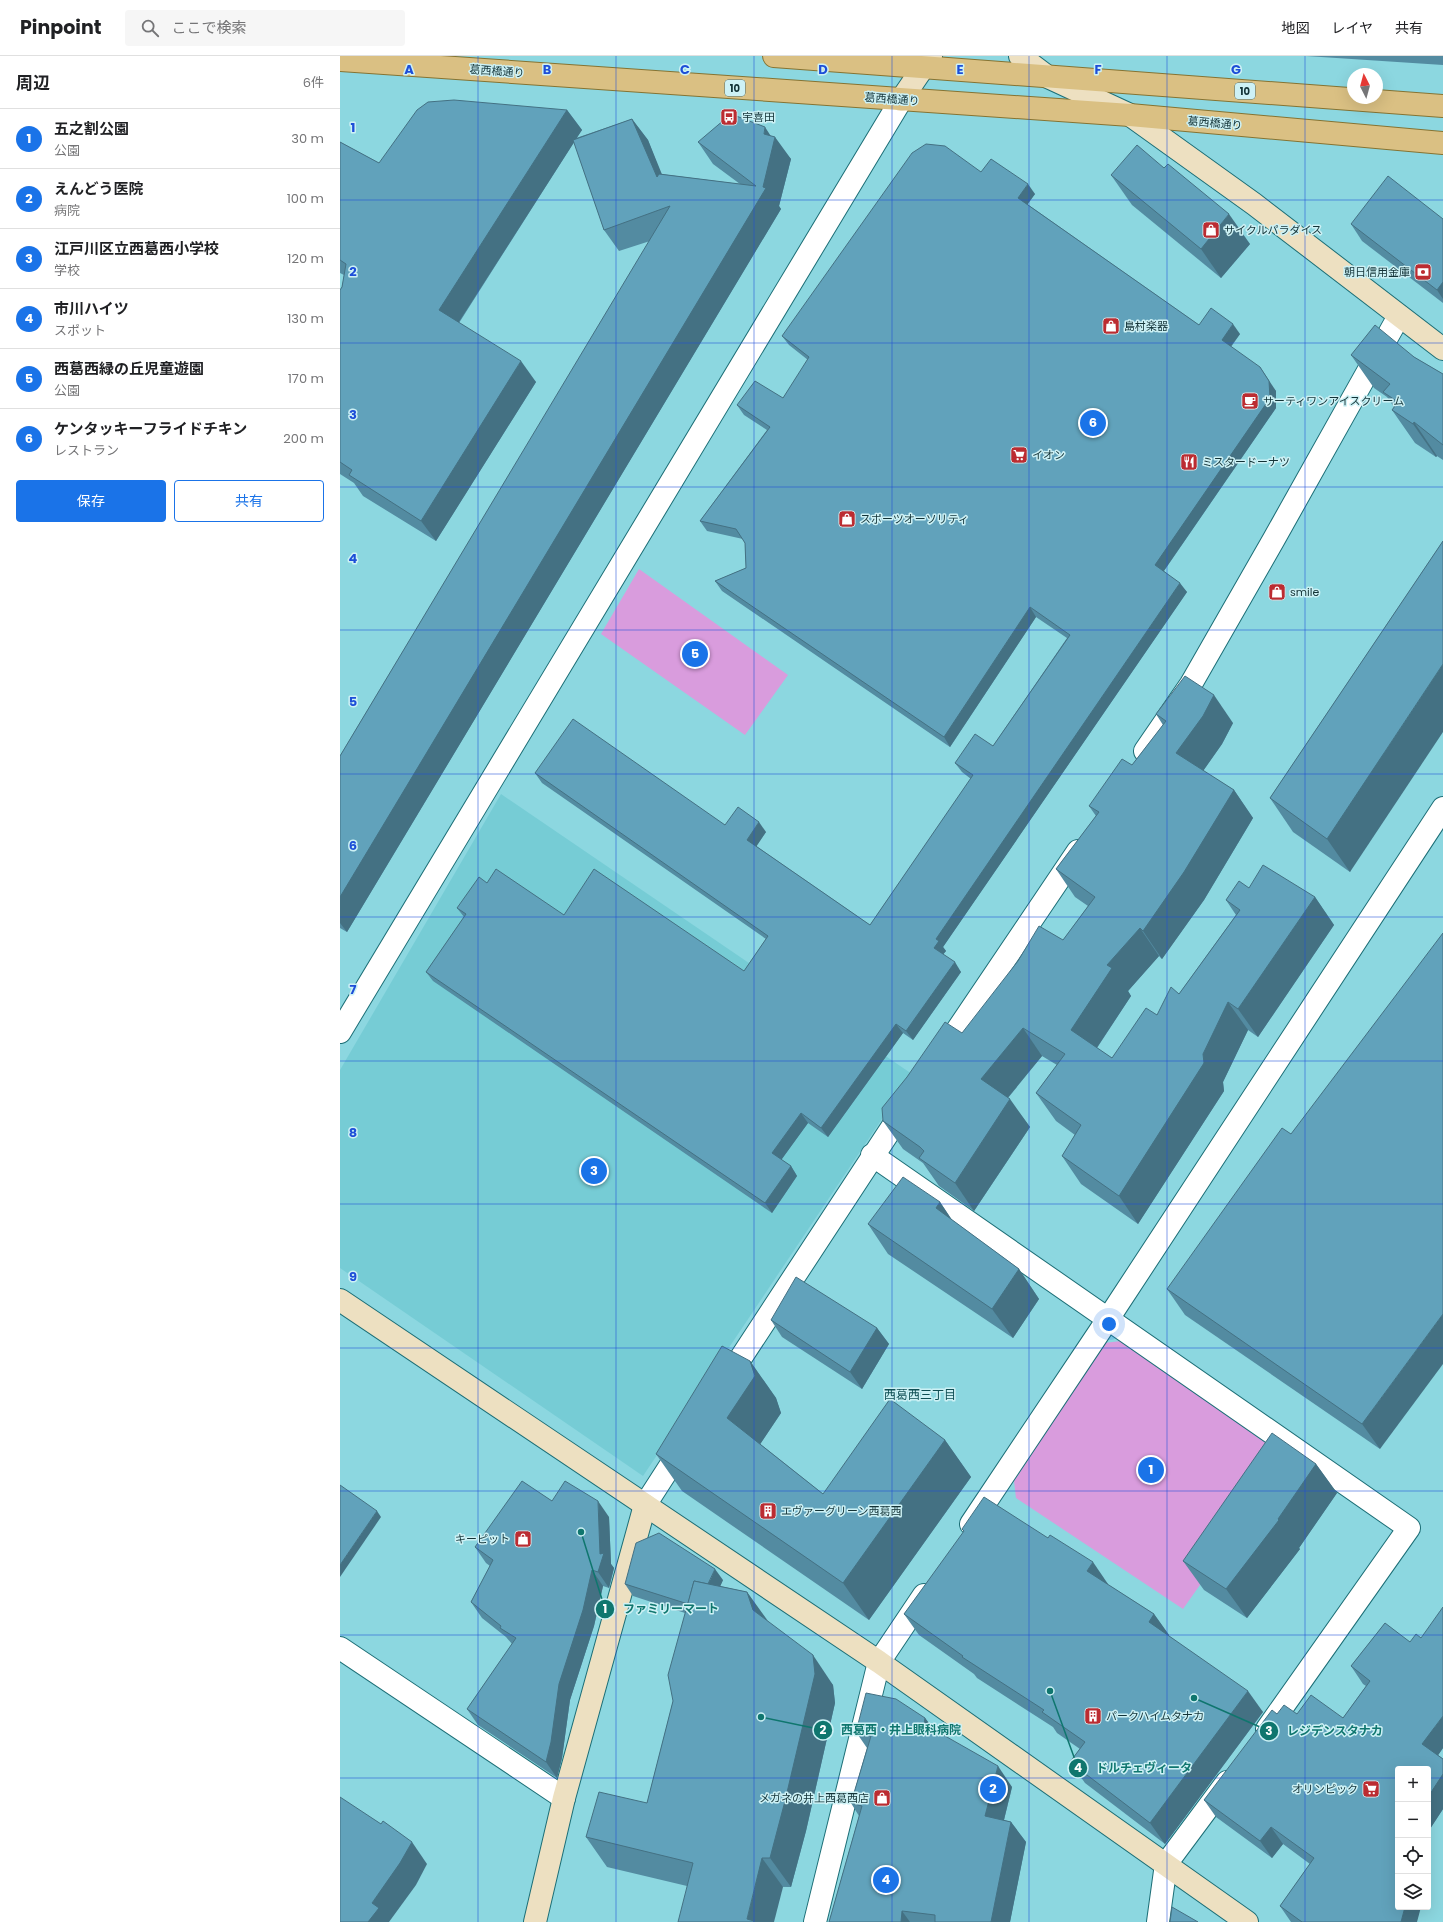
<!DOCTYPE html>
<html lang="ja">
<meta charset="utf-8">
<style>
:root{--surface:#fff;--page:#f6f6f6;--text:#202124;--muted:#757577;--line:#e0e0e0;--accent:#1a73e8}
body{margin:0;font-family:Poppins,"Noto Sans JP",sans-serif;background:var(--page);color:var(--text)}
.controls{position:absolute;right:12px;bottom:12px;display:grid;overflow:hidden;border-radius:4px;box-shadow:0 4px 16px #0002}
.controls button{width:36px;height:36px;display:grid;place-items:center;padding:0;border:0;border-bottom:1px solid var(--line);background:var(--surface);color:var(--text);font:20px sans-serif}
.compass{position:absolute;left:1007px;top:12px;width:36px;height:36px;border-radius:50%;background:var(--surface);box-shadow:0 4px 16px #0002;rotate:354deg}
.you{position:absolute;left:769px;top:1268px;width:14px;height:14px;margin:-10px;border:3px solid #fff;border-radius:50%;background:#1a73e8;box-shadow:0 0 0 6px #1a73e833}
.badge{display:grid;place-items:center;width:26px;height:26px;border-radius:50%;background:var(--accent);color:#fff;font-size:13px;font-weight:700}
.pin{position:absolute;translate:-50% -50%;border:2px solid #fff;box-shadow:0 1px 4px #0006}
.list{margin:0;padding:0;list-style:none}
h2{display:flex;justify-content:space-between;align-items:center;height:52px;margin:0;padding:0 16px;font-size:17px}
h2 small{font-size:13px;font-weight:400;color:var(--muted)}
.list li{display:grid;grid-template-columns:26px 1fr auto;gap:12px;align-items:center;box-sizing:border-box;height:60px;padding:0 16px;border-top:1px solid var(--line)}
.list b{display:block;font-size:15px;white-space:nowrap}
.list p{margin:0;font-size:13px;white-space:nowrap;color:var(--muted)}
.list em{font-size:13px;font-style:normal;color:var(--muted)}
.actions{display:flex;gap:8px;padding:12px 16px}
.actions a{flex:1;padding:9px 0;border:1px solid var(--accent);border-radius:4px;text-align:center;font-size:14px;color:var(--accent)}
.actions .main{background:var(--accent);color:#fff}
.icon{flex:none;width:22px;height:22px;fill:none;stroke:currentColor;stroke-width:2;stroke-linecap:round;stroke-linejoin:round}
.map{position:relative;flex:none;width:1103px;height:1866px;overflow:hidden}
header{display:flex;align-items:center;gap:24px;box-sizing:border-box;height:56px;padding:0 20px;background:var(--surface);border-bottom:1px solid var(--line)}
header strong{font-size:19px}
nav{display:flex;gap:22px;margin-inline-start:auto;font-size:14px}
.search{width:280px;height:36px;background:var(--page);display:flex;align-items:center;gap:10px;box-sizing:border-box;padding:0 14px;border-radius:4px;color:var(--muted);font-size:15px}
main{display:flex}
aside{flex:1;background:var(--surface)}
.map>svg:first-child{display:block}
.built{fill:#76ccd5}
.green{fill:#d99cdd}
.lines{fill:none;stroke-linecap:round;stroke-linejoin:round}
.street-casing{stroke:#1c6e76;stroke-width:24}
.secondary-casing{stroke:#1c6e76;stroke-width:24}
.primary-casing{stroke:#857332;stroke-width:24}
.street{stroke:#fff;stroke-width:22}
.secondary{stroke:#ede0c1;stroke-width:22}
.primary{stroke:#dac083;stroke-width:22}
.wall{fill:#538ba1}
.shaded-wall{fill:#447183}
.building{fill:#61a2bb;stroke:#447183}
.grid{fill:none;stroke:#1d4ed8;stroke-width:1;stroke-opacity:0.55}
.labels{text-anchor:middle;dominant-baseline:central;stroke-width:3;stroke-linejoin:round;paint-order:stroke}
.shield{fill:#cdf1f5;stroke:#4b6c70;stroke-width:1}
.shield-label{font-size:10px;font-weight:bold;fill:#133337}
.street-label{font-size:11px;fill:#133337;stroke:#cdf1f5}
.poi-label{font-size:11px;fill:#133337;stroke:#cdf1f5;text-anchor:start}
.neighbourhood-label{font-size:12px;fill:#0f4e54;stroke:#cdf1f5}
.grid-label{font-size:13px;text-anchor:middle;font-weight:bold;fill:#1d4ed8;stroke:#cdf1f5;stroke-width:3;stroke-linejoin:round;paint-order:stroke}
.leader{fill:none;stroke:#0f766e;stroke-width:1.5}
.callout-dot{fill:#0f766e;stroke:#cdf1f5;stroke-width:1.5}
.mark-label{font-size:12px;text-anchor:middle;font-weight:bold;fill:#fff}
.callout-label{font-size:12px;text-anchor:middle;font-weight:bold;fill:#0f766e;stroke:#cdf1f5;stroke-width:3;stroke-linejoin:round;paint-order:stroke}
</style>
<header>
<strong>Pinpoint</strong>
<div class="search"><svg class="icon" aria-label="search" viewBox="0 0 24 24"><circle cx="10" cy="10" r="6"/><path d="M15 15l6 6"/></svg>ここで検索</div>
<nav><a>地図</a><a>レイヤ</a><a>共有</a></nav>
</header>
<main>
<aside>
<h2>周辺<small>6件</small></h2>
<ul class="list">
<li><span class="badge">1</span><div><b>五之割公園</b><p>公園</p></div><em>30 m</em></li>
<li><span class="badge">2</span><div><b>えんどう医院</b><p>病院</p></div><em>100 m</em></li>
<li><span class="badge">3</span><div><b>江戸川区立西葛西小学校</b><p>学校</p></div><em>120 m</em></li>
<li><span class="badge">4</span><div><b>市川ハイツ</b><p>スポット</p></div><em>130 m</em></li>
<li><span class="badge">5</span><div><b>西葛西緑の丘児童遊園</b><p>公園</p></div><em>170 m</em></li>
<li><span class="badge">6</span><div><b>ケンタッキーフライドチキン</b><p>レストラン</p></div><em>200 m</em></li>
</ul>
<div class="actions"><a class="main">保存</a><a>共有</a></div>
</aside>
<div class="map">
<svg width="1103" height="1866" viewBox="0 0 1103 1866">
<rect width="100%" height="100%" fill="#8cd7e0"/>
<path class="built" d="M161,738L572,1018L303,1420L0,1212V1014Z"/>
<g class="green">
<path d="M299,513L448,619L405,679L261,578Z"/>
<path d="M781,1285L949,1403L843,1553L676,1442L674,1425L764,1287Z"/>
</g>
<g class="lines">
<defs>
<g id="street">
<path d="M805,695L851,628L934,483L1059,260"/>
<path d="M0,976L561,44"/>
<path d="M601,998L738,795"/>
<path d="M532,1099L1069,1472L927,1673"/>
<path d="M385,1326L566,1050"/>
<path d="M305,1449L343,1390"/>
<path d="M631,1468L768,1263L1103,752"/>
<path d="M0,1592L224,1742"/>
<path d="M475,1866L539,1606L584,1539"/>
<path d="M818,1866L826,1808L887,1726"/>
</g>
<g id="secondary">
<path d="M680,0L708,21L790,59L914,148L1103,293"/>
<path d="M561,44L591,0"/>
<path d="M0,1244L539,1606L907,1866"/>
<path d="M195,1866L224,1742L305,1449"/>
</g>
<g id="primary">
<path d="M434,0L1103,50"/>
<path d="M0,4L790,59L1103,87"/>
</g>
</defs>
<use href="#street" class="street-casing"/>
<use href="#secondary" class="secondary-casing"/>
<use href="#primary" class="primary-casing"/>
<use href="#street" class="street"/>
<use href="#secondary" class="secondary"/>
<use href="#primary" class="primary"/>
</g>
<g class="wall">
<path d="M966,0H1103V9Z"/>
<path d="M227,54L242,74L236,82L292,63L308,84L321,118L400,128L373,108L358,86L430,80L451,103L439,150L441,153L7,876L0,872V700L310,185L279,195L264,174L234,86L119,267L196,326L96,485L23,440L14,427L0,418V234L2,231L4,219L0,217V86L39,107Z"/>
<path d="M641,116L695,138L687,148L859,269L900,278L891,291L936,335V352L824,515L847,536L603,891L606,895L603,898L621,916L573,984L563,977L488,1081L468,1067L441,1104L451,1110L457,1120L432,1157L93,925L86,916L124,861L117,852L147,827L224,859L404,915L426,883L202,727L195,717L385,769L426,776L416,790L530,869L631,723L622,716L615,707L653,690L727,582L696,561L610,691L382,535L375,525L406,512L405,487L403,483L367,475L360,465L427,374L404,359L397,349L443,342L468,304L449,289L442,280Z"/>
<path d="M771,119L910,188L881,222L792,149Z"/>
<path d="M1103,163V247L1022,185L1011,168Z"/>
<path d="M1011,299L1074,301L1103,318V404L1097,400L1096,401L1075,387L1052,354L1054,351L1047,341L1034,332Z"/>
<path d="M1103,485L1010,816L953,776L930,742Z"/>
<path d="M816,658L893,667L882,688L863,715L894,734L913,762L864,844L822,903L819,900L788,935L791,940L757,992L772,1002L839,938L896,859L886,844L909,832L975,841L994,869L918,981L908,974L883,1026L884,1035L798,1168L741,1128L722,1100L735,1079L716,1065L696,1037L717,1009L702,1000L668,1042L690,1071L634,1155L599,1130L583,1107L563,1093L543,1065L622,977L723,884L748,850L735,841L716,813L756,760L749,750L792,709L823,669Z"/>
<path d="M951,1078L1040,1393L845,1259L827,1233Z"/>
<path d="M600,1146L612,1164L679,1213L699,1243L673,1282L548,1198L528,1168Z"/>
<path d="M431,1264L537,1272L549,1288L522,1333L442,1281Z"/>
<path d="M410,1305L436,1342L441,1357L420,1388L483,1438L605,1384L631,1421L529,1564L342,1435L316,1398Z"/>
<path d="M976,1408L997,1437L959,1492L960,1493L907,1562L864,1534L843,1505Z"/>
<path d="M212,1445L269,1461L271,1508L274,1512L269,1532L263,1530L254,1570L230,1644L222,1702L217,1722L138,1669L127,1653L172,1588L166,1581L142,1562L131,1546L150,1510L146,1507L135,1491Z"/>
<path d="M622,1473L768,1528H767L814,1558L829,1579V1580L923,1656L825,1788L745,1727L730,1706L740,1693L717,1677L713,1671L637,1622L634,1618L579,1579L564,1558L624,1476Z"/>
<path d="M383,1524L380,1530L407,1536L427,1565L493,1629L495,1647L466,1775L451,1831L347,1830L267,1811L246,1781L307,1747L333,1645L345,1557L293,1540L285,1528Z"/>
<path d="M1045,1567L1103,1692L1098,1699L1103,1703V1753L1088,1776L1058,1713L1077,1866H951L940,1850L970,1808L943,1788L932,1802L876,1761L864,1744L937,1658H957L1003,1662L1026,1630L1023,1628L1011,1610Z"/>
<path d="M585,1662L594,1673L672,1731L664,1764L671,1766L686,1786L670,1866H489L519,1760L511,1747L527,1692L516,1676Z"/>
</g>
<g class="shaded-wall">
<path d="M227,54L242,74L113,275L99,254Z"/>
<path d="M292,63L308,84L332,143L317,121Z"/>
<path d="M425,71L434,85L435,81L451,103L439,150L441,153L7,876L0,867V841L423,131L424,78Z"/>
<path d="M688,128L695,138L685,152L678,142Z"/>
<path d="M889,158L910,188L881,222L861,193Z"/>
<path d="M1103,226V243L1097,234Z"/>
<path d="M893,268L900,278L888,294L882,284Z"/>
<path d="M181,305L196,326L96,485L81,465Z"/>
<path d="M920,311L936,335V352L821,519L815,509Z"/>
<path d="M1074,366L1097,400L1096,401L1073,368Z"/>
<path d="M840,527L847,536L603,891L606,895L601,901L594,892L596,883Z"/>
<path d="M690,551L696,561L610,691L604,681Z"/>
<path d="M1103,608V676L1010,816L987,783Z"/>
<path d="M874,639L893,667L882,688L856,725L836,697Z"/>
<path d="M894,734L913,762L864,844L822,903L803,875Z"/>
<path d="M419,766L426,776L414,794L407,784Z"/>
<path d="M975,841L994,869L918,981L898,953Z"/>
<path d="M800,872L819,900L788,935L791,940L750,1002L731,974L767,909Z"/>
<path d="M615,906L621,916L573,984L566,975Z"/>
<path d="M888,946L908,974L883,1026L884,1035L798,1168L779,1140L863,998Z"/>
<path d="M556,968L563,977L488,1081L481,1072Z"/>
<path d="M683,972L702,1000L660,1051L641,1023Z"/>
<path d="M670,1043L690,1071L634,1155L615,1127Z"/>
<path d="M461,1057L468,1067L439,1107L432,1097Z"/>
<path d="M451,1110L457,1120L432,1157L425,1147Z"/>
<path d="M600,1146L620,1176L596,1152Z"/>
<path d="M679,1213L699,1243L673,1282L652,1253Z"/>
<path d="M1103,1258V1308L1040,1393L1022,1368Z"/>
<path d="M537,1272L549,1288L522,1333L510,1316Z"/>
<path d="M410,1305L436,1342L441,1357L413,1399L387,1362Z"/>
<path d="M605,1384L631,1421L529,1564L503,1527Z"/>
<path d="M976,1408L997,1437L959,1492L960,1493L907,1562L886,1533L938,1463Z"/>
<path d="M258,1445L269,1461L271,1508L274,1512L269,1532L258,1516L260,1498Z"/>
<path d="M37,1455L41,1461L0,1521V1509Z"/>
<path d="M753,1506L768,1528L762,1537L747,1515Z"/>
<path d="M375,1513L383,1524L366,1563L358,1552Z"/>
<path d="M252,1514L263,1530L254,1570L230,1644L222,1702L217,1722L206,1706L219,1628Z"/>
<path d="M407,1536L428,1565L413,1554Z"/>
<path d="M814,1558L829,1579L823,1587L809,1566Z"/>
<path d="M473,1599L493,1629L495,1647L466,1775L451,1831L430,1802Z"/>
<path d="M908,1635L923,1656L825,1788L810,1767Z"/>
<path d="M1103,1660V1692L1094,1705L1082,1688Z"/>
<path d="M585,1662L600,1682L584,1668Z"/>
<path d="M658,1710L672,1731L660,1780L645,1760Z"/>
<path d="M1103,1718V1753L1088,1776V1741Z"/>
<path d="M671,1766L686,1786L670,1866H651Z"/>
<path d="M931,1771L943,1788L932,1802L920,1785Z"/>
<path d="M72,1786L87,1808L76,1829L49,1866H28L32,1847Z"/>
<path d="M422,1802L443,1831L434,1866H409L407,1863Z"/>
<path d="M1088,1812L1091,1816L1088,1827Z"/>
<path d="M1065,1851H1081L1077,1866H1061Z"/>
<path d="M562,1855L570,1866H561Z"/>
</g>
<g class="building">
<path d="M114,44L227,54L99,254L181,305L81,465L9,419L12,414L0,406V234L2,231L6,208L0,204V86L39,107L77,54L88,46Z"/>
<path d="M391,58L425,71L424,78L435,81L423,131L426,132L0,841V700L330,150L264,174L233,84L292,63L317,121L319,118L416,130L358,86Z"/>
<path d="M586,88L605,90L641,116L651,103L688,128L678,142L859,269L871,252L893,268L882,284L920,311L929,325L930,342L815,509L840,527L596,883L599,885L594,892L615,906L566,975L556,968L481,1072L461,1057L432,1097L451,1110L425,1147L86,916L126,858L117,852L139,821L147,827L156,813L224,859L254,813L404,915L428,880L195,717L233,663L385,769L398,751L419,766L407,784L530,869L633,719L615,707L635,678L653,690L730,579L690,551L604,681L375,525L406,512L405,487L396,473L360,465L430,371L397,349L415,325L443,342L469,301L442,280L572,97Z"/>
<path d="M797,89L824,112L828,108L889,158L861,193L771,119Z"/>
<path d="M1048,120L1103,163V226L1097,234L1011,168Z"/>
<path d="M1035,269L1074,301L1103,318V389L1074,366L1073,368L1052,354L1058,346L1043,336L1050,328L1011,299Z"/>
<path d="M1103,485V608L987,783L930,742Z"/>
<path d="M845,620L874,639L863,660L836,697L894,734L844,816L803,875L800,872L767,909L772,912L731,974L772,1002L806,952L817,959L831,931L839,938L900,854L886,844L899,825L909,832L923,809L975,841L898,953L888,946L863,998L864,1007L779,1140L722,1100L741,1069L696,1037L725,998L683,972L641,1023L670,1043L615,1127L579,1102L584,1095L580,1091L543,1065L542,1052L567,1021L605,966L622,977L678,905L699,870L723,884L755,841L716,813L759,756L749,750L782,703L792,709L826,665L816,658Z"/>
<path d="M1103,877V1258L1022,1368L827,1233L942,1072L951,1078Z"/>
<path d="M563,1121L600,1146L596,1152L679,1213L652,1253L528,1168Z"/>
<path d="M456,1221L537,1272L510,1316L431,1264Z"/>
<path d="M382,1290L410,1305L415,1320L387,1362L483,1438L550,1343L605,1384L503,1527L316,1398Z"/>
<path d="M932,1377L976,1408L938,1463L939,1464L886,1533L843,1505Z"/>
<path d="M182,1425L212,1445L225,1425L258,1445L260,1498L264,1497L258,1516L252,1514L243,1554L219,1628L211,1686L206,1706L127,1653L176,1582L160,1572L161,1570L131,1546L153,1504L135,1491Z"/>
<path d="M0,1429L37,1455L0,1509Z"/>
<path d="M644,1441L708,1482L710,1479L753,1506L747,1515L814,1558L809,1566L908,1635L810,1767L730,1706L745,1686L702,1656L704,1654L622,1601L623,1600L564,1558L624,1475L622,1473Z"/>
<path d="M319,1477L375,1513L368,1528L354,1525L348,1548L285,1528L296,1487Z"/>
<path d="M354,1525L407,1536L413,1554L473,1599L475,1618L445,1745L430,1802H422L407,1863L414,1865L413,1866H338L353,1807L246,1781L259,1736L307,1747L333,1645L328,1619Z"/>
<path d="M1103,1551V1660L1082,1688L1103,1703V1718L1088,1741V1713H1058V1851H1065L1061,1866H962L940,1850L974,1802L931,1771L920,1785L864,1744L932,1654L937,1658L944,1649L957,1658L971,1639L1003,1662L1030,1625L1011,1610L1045,1567L1070,1586L1076,1578L1081,1582Z"/>
<path d="M526,1637L556,1643L585,1662L584,1668L658,1710L645,1760L671,1766L651,1866H595V1859L562,1855L561,1866H489L522,1750L511,1747L531,1680L516,1676Z"/>
<path d="M0,1741L41,1768L43,1765L72,1786L60,1807L32,1847L39,1852L28,1866H0Z"/>
<path d="M832,1851L858,1866H830Z"/>
</g>
<path class="grid" d="M138,0V1866M276,0V1866M414,0V1866M552,0V1866M689,0V1866M827,0V1866M965,0V1866M0,144H1103M0,287H1103M0,431H1103M0,574H1103M0,718H1103M0,861H1103M0,1005H1103M0,1148H1103M0,1292H1103M0,1435H1103M0,1579H1103M0,1722H1058M1088,1722H1103"/>
<defs>
<symbol id="bus-square" viewBox="-11 -11 22 22"><rect x="-9" y="-9" width="18" height="18" rx="4" fill="#bc2c31" stroke="#cdf1f5"/><path d="M-5-6H5V4H4V6H2V4H-2V6H-4V4H-5ZM-3.5-4V0h7V-4ZM-3.5 1.2v1.5H-2V1.2ZM2 1.2v1.5H3.5V1.2Z" fill="#fff"/></symbol>
<symbol id="shop-square" viewBox="-11 -11 22 22"><rect x="-9" y="-9" width="18" height="18" rx="4" fill="#bc2c31" stroke="#cdf1f5"/><path d="M-5-2.5h2.3a2.7 3.5 0 0 1 5.4 0H5L5.5 6h-11ZM-1.5-2.5h3a1.5 2.3 0 0 0-3 0Z" fill="#fff"/></symbol>
<symbol id="bank-square" viewBox="-11 -11 22 22"><rect x="-9" y="-9" width="18" height="18" rx="4" fill="#bc2c31" stroke="#cdf1f5"/><path d="M-6-4H6V4H-6ZM0-2.3a2.3 2.3 0 1 0 0 4.6a2.3 2.3 0 1 0 0-4.6Z" fill="#fff"/></symbol>
<symbol id="cafe-square" viewBox="-11 -11 22 22"><rect x="-9" y="-9" width="18" height="18" rx="4" fill="#bc2c31" stroke="#cdf1f5"/><path d="M-5.5-4.5H6V0H3Q3 3.5 0 3.5H-2.5Q-5.5 3.5-5.5 0ZM3-3.2v2h1.7v-2ZM-6 4.5H4V6H-6Z" fill="#fff"/></symbol>
<symbol id="supermarket-square" viewBox="-11 -11 22 22"><rect x="-9" y="-9" width="18" height="18" rx="4" fill="#bc2c31" stroke="#cdf1f5"/><path d="M-6-5.5h2.5l.6 2H6L4.5 2H-2.5L-4.4-4H-6ZM-1.5 3.2a1.3 1.3 0 1 0 .1 0ZM3 3.2a1.3 1.3 0 1 0 .1 0Z" fill="#fff"/></symbol>
<symbol id="restaurant-square" viewBox="-11 -11 22 22"><rect x="-9" y="-9" width="18" height="18" rx="4" fill="#bc2c31" stroke="#cdf1f5"/><path d="M-5-6h1v4h1v-4h1v4h1v-4h1v5L-1.5 .5V6h-2V.5L-5-1ZM5-6V6H3V1.5H1.5Q1.5-4 5-6Z" fill="#fff"/></symbol>
<symbol id="building-square" viewBox="-11 -11 22 22"><rect x="-9" y="-9" width="18" height="18" rx="4" fill="#bc2c31" stroke="#cdf1f5"/><path d="M-4-6H4V6H1V3H-1V6H-4ZM-2.5-4.3h1.7v1.8h-1.7ZM.8-4.3h1.7v1.8H.8ZM-2.5-1h1.7V.8h-1.7ZM.8-1h1.7V.8H.8Z" fill="#fff"/></symbol>
</defs>
<g fill-rule="evenodd">
<use href="#bus-square" x="379" y="51" width="20" height="20"/>
<use href="#shop-square" x="861" y="164" width="20" height="20"/>
<use href="#bank-square" x="1073" y="206" width="20" height="20"/>
<use href="#shop-square" x="761" y="260" width="20" height="20"/>
<use href="#cafe-square" x="900" y="335" width="20" height="20"/>
<use href="#supermarket-square" x="669" y="389" width="20" height="20"/>
<use href="#restaurant-square" x="839" y="396" width="20" height="20"/>
<use href="#shop-square" x="497" y="453" width="20" height="20"/>
<use href="#shop-square" x="927" y="526" width="20" height="20"/>
<use href="#building-square" x="418" y="1445" width="20" height="20"/>
<use href="#shop-square" x="173" y="1473" width="20" height="20"/>
<use href="#building-square" x="743" y="1650" width="20" height="20"/>
<use href="#supermarket-square" x="1021" y="1723" width="20" height="20"/>
<use href="#shop-square" x="532" y="1732" width="20" height="20"/>
</g>
<g class="labels">
<g class="shield">
<rect x="385" y="24" width="20" height="16" rx="3"/>
<rect x="895" y="27" width="20" height="16" rx="3"/>
</g>
<g class="shield-label">
<text x="395" y="32">10</text>
<text x="905" y="35">10</text>
</g>
<g class="street-label">
<text transform="translate(157 15) rotate(4)">葛西橋通り</text>
<text transform="translate(552 43) rotate(4)">葛西橋通り</text>
<text transform="translate(875 67) rotate(5)">葛西橋通り</text>
</g>
<g class="poi-label">
<text x="402" y="61">宇喜田</text>
<text x="884" y="174">サイクルパラダイス</text>
<text x="1070" y="216" text-anchor="end">朝日信用金庫</text>
<text x="784" y="270">島村楽器</text>
<text x="923" y="345">サーティワンアイスクリーム</text>
<text x="692" y="399">イオン</text>
<text x="862" y="406">ミスタードーナツ</text>
<text x="520" y="463">スポーツオーソリティ</text>
<text x="950" y="536">smile</text>
<text x="441" y="1455">エヴァーグリーン西葛西</text>
<text x="170" y="1483" text-anchor="end">キーピット</text>
<text x="766" y="1660">パークハイムタナカ</text>
<text x="1018" y="1733" text-anchor="end">オリンピック</text>
<text x="529" y="1742" text-anchor="end">メガネの井上西葛西店</text>
</g>
<g class="neighbourhood-label">
<text x="580" y="1338">西葛西三丁目</text>
</g>
</g>
<g class="grid-label">
<text x="69" y="18">A</text>
<text x="207" y="18">B</text>
<text x="345" y="18">C</text>
<text x="483" y="18">D</text>
<text x="620" y="18">E</text>
<text x="758" y="18">F</text>
<text x="896" y="18">G</text>
<text x="13" y="76">1</text>
<text x="13" y="220">2</text>
<text x="13" y="363">3</text>
<text x="13" y="507">4</text>
<text x="13" y="650">5</text>
<text x="13" y="794">6</text>
<text x="13" y="938">7</text>
<text x="13" y="1081">8</text>
<text x="13" y="1225">9</text>
</g>
<path class="leader" d="M241 1476L265 1553M421 1661L483 1674M854 1642L929 1675M710 1635L738 1712"/>
<g class="callout-dot">
<circle cx="241" cy="1476" r="4"/>
<circle cx="421" cy="1661" r="4"/>
<circle cx="854" cy="1642" r="4"/>
<circle cx="710" cy="1635" r="4"/>
<circle cx="265" cy="1553" r="10"/>
<circle cx="483" cy="1674" r="10"/>
<circle cx="929" cy="1675" r="10"/>
<circle cx="738" cy="1712" r="10"/>
</g>
<g class="mark-label">
<text x="265" y="1557">1</text>
<text x="483" y="1678">2</text>
<text x="929" y="1679">3</text>
<text x="738" y="1716">4</text>
</g>
<g class="callout-label">
<text x="331" y="1557">ファミリーマート</text>
<text x="561" y="1678">西葛西・井上眼科病院</text>
<text x="995" y="1679">レジデンスタナカ</text>
<text x="804" y="1716">ドルチェヴィータ</text>
</g>
</svg>
<div class="controls">
<button>+</button>
<button>−</button>
<button><svg class="icon" aria-label="locate" viewBox="0 0 24 24"><circle cx="12" cy="12" r="6"/><path d="M12 2v4M12 18v4M2 12h4M18 12h4"/></svg></button>
<button><svg class="icon" aria-label="layers" viewBox="0 0 24 24"><path d="M12 4l9 5-9 5-9-5zM3 14l9 5 9-5"/></svg></button>
</div>
<svg class="compass" viewBox="-18 -18 36 36"><path d="M0-13l5 13h-10z" fill="#e53935"/><path d="M0 13l5-13h-10z" fill="#757577"/></svg>
<div class="you"></div>
<div class="pin badge" style="left:811px;top:1414px">1</div>
<div class="pin badge" style="left:653px;top:1733px">2</div>
<div class="pin badge" style="left:254px;top:1115px">3</div>
<div class="pin badge" style="left:546px;top:1824px">4</div>
<div class="pin badge" style="left:355px;top:598px">5</div>
<div class="pin badge" style="left:753px;top:367px">6</div>
</div>
</main>
